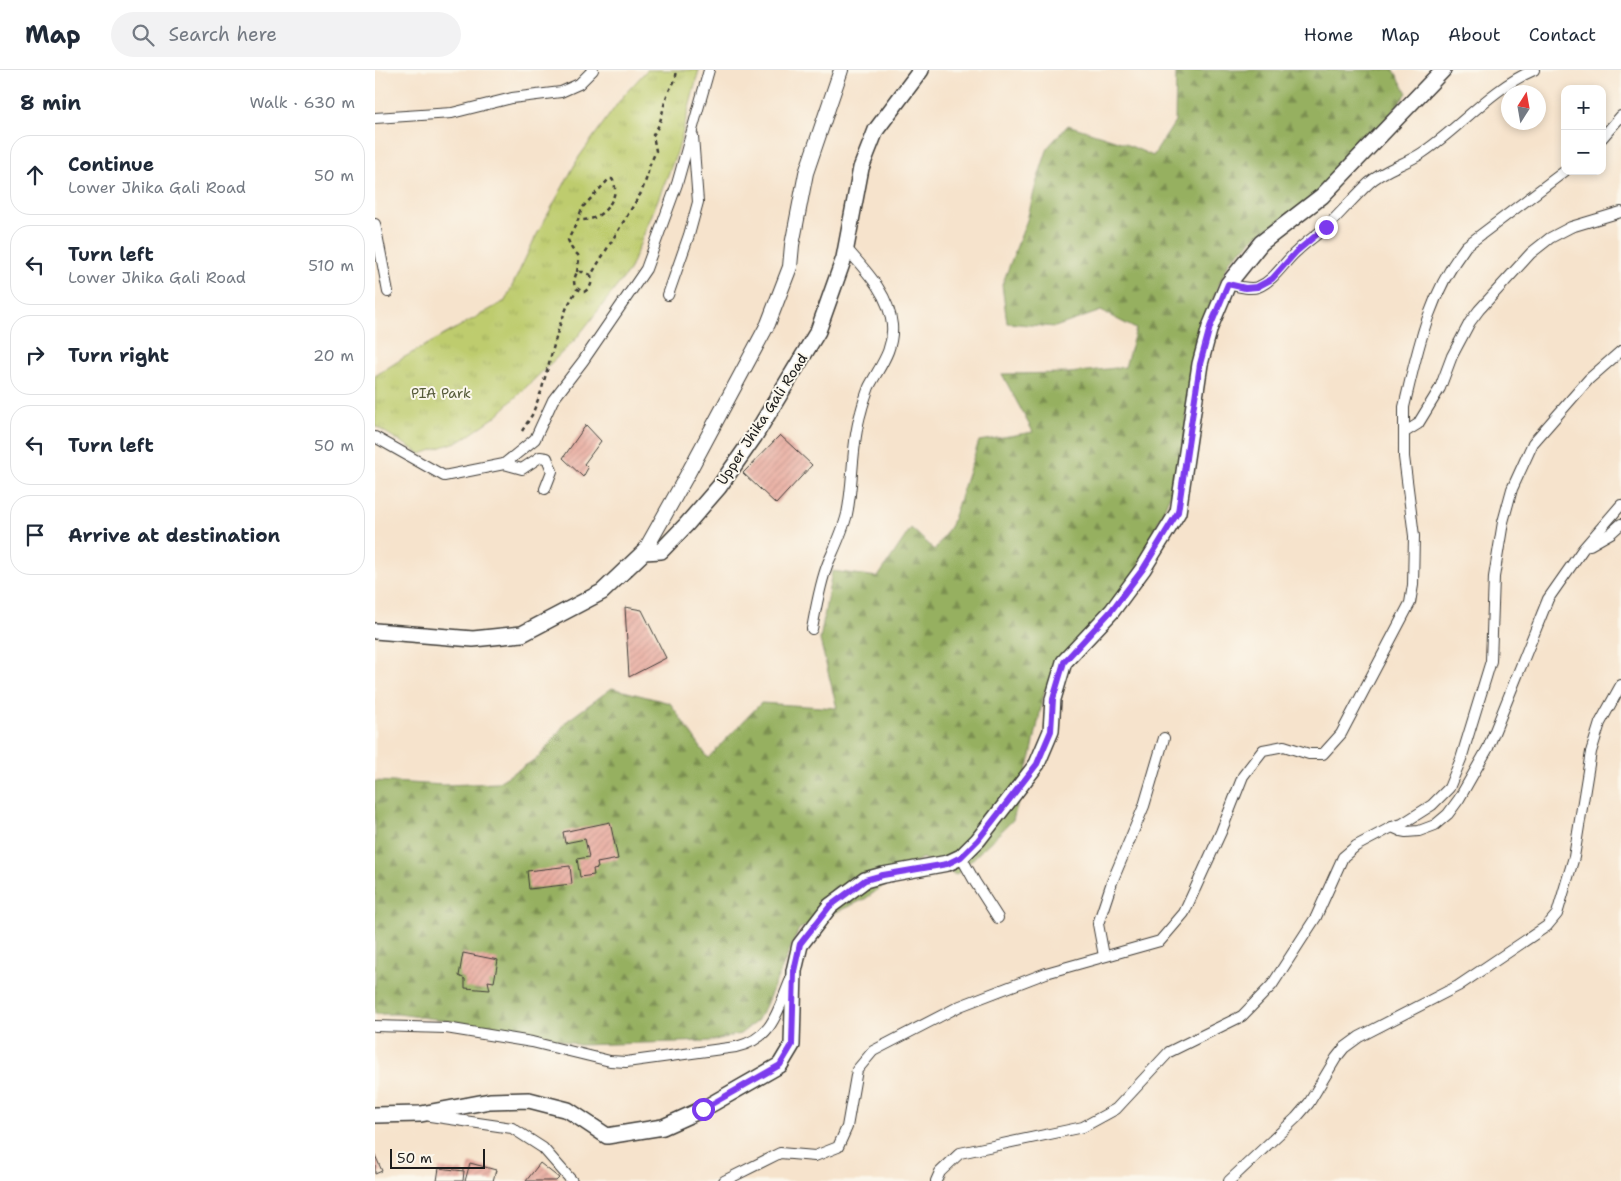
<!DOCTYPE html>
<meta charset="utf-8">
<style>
:root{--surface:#fff;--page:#f2f2f3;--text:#1f2937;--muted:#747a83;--line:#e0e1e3}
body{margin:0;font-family:"Shantell Sans",sans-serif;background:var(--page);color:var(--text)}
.controls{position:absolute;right:15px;top:15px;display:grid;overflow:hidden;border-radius:10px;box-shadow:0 2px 8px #0003}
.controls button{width:45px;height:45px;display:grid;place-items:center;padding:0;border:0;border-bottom:1px solid var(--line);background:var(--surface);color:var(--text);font:25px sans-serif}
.compass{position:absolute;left:1126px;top:15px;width:45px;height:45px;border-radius:50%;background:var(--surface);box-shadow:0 2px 8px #0003;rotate:11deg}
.scale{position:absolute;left:15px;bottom:12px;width:95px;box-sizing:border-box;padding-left:5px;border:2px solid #1c1c1c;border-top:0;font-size:14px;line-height:18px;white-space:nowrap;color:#1c1c1c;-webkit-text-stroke:4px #fbf7ec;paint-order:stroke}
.stop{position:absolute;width:15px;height:15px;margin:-11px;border:4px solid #7c3aed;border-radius:50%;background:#fff}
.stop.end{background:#7c3aed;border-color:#fff;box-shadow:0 1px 5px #0008}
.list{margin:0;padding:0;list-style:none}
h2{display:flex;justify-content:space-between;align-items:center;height:65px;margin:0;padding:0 20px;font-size:21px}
h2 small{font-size:16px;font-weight:400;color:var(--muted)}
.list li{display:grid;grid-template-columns:32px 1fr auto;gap:15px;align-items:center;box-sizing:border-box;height:80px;margin:0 10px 10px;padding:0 10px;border:1px solid var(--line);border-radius:20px}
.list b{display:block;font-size:19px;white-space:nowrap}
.list p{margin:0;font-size:16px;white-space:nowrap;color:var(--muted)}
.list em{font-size:16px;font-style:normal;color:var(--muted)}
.icon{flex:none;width:28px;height:28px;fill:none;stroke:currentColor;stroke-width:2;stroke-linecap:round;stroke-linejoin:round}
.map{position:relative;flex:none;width:1246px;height:1111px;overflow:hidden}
header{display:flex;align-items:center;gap:30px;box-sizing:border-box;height:70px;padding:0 25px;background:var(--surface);border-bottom:1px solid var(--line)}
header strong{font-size:24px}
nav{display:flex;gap:28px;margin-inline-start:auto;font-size:18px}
.search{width:350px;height:45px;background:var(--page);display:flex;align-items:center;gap:12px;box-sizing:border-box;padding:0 18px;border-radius:28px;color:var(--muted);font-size:19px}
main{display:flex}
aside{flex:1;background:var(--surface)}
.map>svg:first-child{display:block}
.grass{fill:url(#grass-tufts);stroke:#6d7445}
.forest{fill:url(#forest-firs);stroke:#59663e}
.building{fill:url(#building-hatch)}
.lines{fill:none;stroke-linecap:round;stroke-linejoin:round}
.minor-casing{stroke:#3d3a36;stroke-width:12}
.tertiary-casing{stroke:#3d3a36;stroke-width:16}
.secondary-casing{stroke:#3d3a36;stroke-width:18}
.path{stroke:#3d3a36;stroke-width:2.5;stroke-dasharray:4 4;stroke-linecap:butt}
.minor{stroke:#fff;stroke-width:10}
.tertiary{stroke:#fff;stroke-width:14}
.secondary{stroke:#fff;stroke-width:15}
.route{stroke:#7c3aed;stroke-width:6}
.labels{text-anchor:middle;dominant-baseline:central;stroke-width:4;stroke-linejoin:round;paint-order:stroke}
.park-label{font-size:14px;fill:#555a39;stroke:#fbf7ec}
.street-label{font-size:14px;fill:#1c1c1c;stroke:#fbf7ec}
</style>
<header>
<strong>Map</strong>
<div class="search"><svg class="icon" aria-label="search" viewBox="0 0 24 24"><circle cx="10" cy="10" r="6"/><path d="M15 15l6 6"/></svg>Search here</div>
<nav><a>Home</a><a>Map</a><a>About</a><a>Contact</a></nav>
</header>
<main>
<aside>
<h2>8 min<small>Walk · 630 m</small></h2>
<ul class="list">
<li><svg class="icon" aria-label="ahead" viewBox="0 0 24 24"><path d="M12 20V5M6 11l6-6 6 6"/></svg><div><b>Continue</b><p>Lower Jhika Gali Road</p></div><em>50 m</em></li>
<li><svg class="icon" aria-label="left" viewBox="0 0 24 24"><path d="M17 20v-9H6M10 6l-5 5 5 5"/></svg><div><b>Turn left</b><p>Lower Jhika Gali Road</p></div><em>510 m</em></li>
<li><svg class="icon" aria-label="right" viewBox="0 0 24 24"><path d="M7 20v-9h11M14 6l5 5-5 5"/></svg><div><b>Turn right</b></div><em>20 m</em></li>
<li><svg class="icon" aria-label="left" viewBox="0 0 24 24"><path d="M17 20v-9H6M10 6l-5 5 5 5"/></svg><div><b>Turn left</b></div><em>50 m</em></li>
<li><svg class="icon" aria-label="arrive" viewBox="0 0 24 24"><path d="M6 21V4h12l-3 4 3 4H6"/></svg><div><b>Arrive at destination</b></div></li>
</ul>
</aside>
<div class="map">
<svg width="1246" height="1111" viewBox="0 0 1246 1111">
<defs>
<pattern id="grass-tufts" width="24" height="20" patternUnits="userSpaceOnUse" patternTransform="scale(1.25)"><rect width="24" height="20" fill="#becc6e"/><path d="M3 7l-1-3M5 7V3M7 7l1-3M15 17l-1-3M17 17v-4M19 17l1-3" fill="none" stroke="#a3af5f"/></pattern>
<pattern id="forest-firs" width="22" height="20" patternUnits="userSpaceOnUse" patternTransform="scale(1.25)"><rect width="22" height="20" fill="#96b061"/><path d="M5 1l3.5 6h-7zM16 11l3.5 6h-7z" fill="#7a8e4f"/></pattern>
<pattern id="building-hatch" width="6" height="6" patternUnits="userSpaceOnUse" patternTransform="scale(1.25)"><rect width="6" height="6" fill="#e8aa9e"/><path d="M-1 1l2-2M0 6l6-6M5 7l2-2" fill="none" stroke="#c69288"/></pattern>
</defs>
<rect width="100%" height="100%" fill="#fbf7ec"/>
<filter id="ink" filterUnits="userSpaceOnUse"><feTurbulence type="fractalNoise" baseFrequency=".02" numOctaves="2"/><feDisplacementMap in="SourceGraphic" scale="10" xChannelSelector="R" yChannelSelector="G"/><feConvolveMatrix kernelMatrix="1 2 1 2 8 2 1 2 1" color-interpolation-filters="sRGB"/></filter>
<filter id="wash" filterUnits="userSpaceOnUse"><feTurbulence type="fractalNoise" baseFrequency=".0096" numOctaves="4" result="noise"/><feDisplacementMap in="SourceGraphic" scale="20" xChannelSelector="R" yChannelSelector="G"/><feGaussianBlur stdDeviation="1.12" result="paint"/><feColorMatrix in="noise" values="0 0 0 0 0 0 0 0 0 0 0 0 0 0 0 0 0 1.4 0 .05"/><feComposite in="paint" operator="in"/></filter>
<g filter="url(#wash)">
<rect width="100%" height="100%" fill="#f6e3cc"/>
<path class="grass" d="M272,0H324L303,80L254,201L200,270L120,347L87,370L46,384L0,356V306L28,288L130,231L160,168L204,87L248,26Z"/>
<path class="forest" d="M801,0H1019L1032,23L995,70L934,132L885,163L855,190L831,244L815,305L810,364L799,416L739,553L722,567L670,619L656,686L638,750L581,805L547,788L490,829L424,859L390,937L382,951L365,964L336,971L204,975L169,966L83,952L23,944H0V711L69,715L122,713L164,687L192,651L237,618L295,633L333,688L386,633L462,638L445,570L457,501L503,507L536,458L560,480L576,455L604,371L658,362L627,304L694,303L750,297L761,259L726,241L680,257L632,253L627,215L652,150L661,114L673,77L693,55L749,73L778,86L800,52Z"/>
<g id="blocks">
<g class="building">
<path d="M211,355L226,371L209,394L213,398L208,407L188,388Z"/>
<path d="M405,365L437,395L401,434L368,403Z"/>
<path d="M250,537L267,540L291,588L254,607Z"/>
<path d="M235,752L243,789L222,793L223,798L218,799L219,805L205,807L202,789L214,787L210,769L190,773L188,762Z"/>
<path d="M195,796L197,814L154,819L152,801Z"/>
<path d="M88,883L123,890L119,912L113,911L115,920L90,918V909L84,906Z"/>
<path d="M0,1085L7,1101L0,1104Z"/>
<path d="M95,1093L121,1100L118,1111H90Z"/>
<path d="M165,1093L184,1108L181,1111H151Z"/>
<path d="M64,1098L89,1101L88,1111H62Z"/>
</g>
</g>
</g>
<g filter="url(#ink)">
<use href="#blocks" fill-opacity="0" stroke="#3d3a36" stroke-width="1"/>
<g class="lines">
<defs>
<g id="minor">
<path d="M0,48L77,43L137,28L186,22L204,14L218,0"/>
<path d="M1227,68L1246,46"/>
<path d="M0,154L13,222"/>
<path d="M853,214C862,216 874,220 883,217C900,210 909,192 922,181C931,172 942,165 951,157C966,143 979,127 994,113C1009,99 1029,95 1047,83C1086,57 1115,19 1159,0"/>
<path d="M293,225L314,165L323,132L318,66"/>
<path d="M1030,362L1043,354L1065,318L1077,286L1095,252L1104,240L1156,183L1175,168L1196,157L1246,142"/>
<path d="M0,367L69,406L129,394L160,369L178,330L208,291L271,199L302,114L334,0"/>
<path d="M129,394L147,399L165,387L172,388L177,401L170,419"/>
<path d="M1215,475L1236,463L1246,454"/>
<path d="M437,559C441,538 445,513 453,493C460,477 468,461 472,444C479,410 476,375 486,342C488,334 491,325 494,317C505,296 519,280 517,255C514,224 491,201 471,178"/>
<path d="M1017,757L1027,754L1057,735L1074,718L1086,689L1116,591L1119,507L1128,452L1137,419L1158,373L1214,309L1246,281"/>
<path d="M586,787L600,812L623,848"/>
<path d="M729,886L723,854L737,812L769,736L789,668"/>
<path d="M0,956L71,958L157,972L235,991L251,992L361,977C399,968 402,941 416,909"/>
<path d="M55,1046L137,1058L168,1078L197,1111"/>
<path d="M349,1111L405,1083L440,1086L463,1077L472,1057L482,1000L498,981L585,936L671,903L785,871L809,843L846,762L868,706L888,680L909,676L934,684H948L966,664L1035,533L1038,515L1039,466L1029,387V337C1043,278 1053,226 1091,176L1190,101"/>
<path d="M561,1111L565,1102L585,1083L708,1057L741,1039L794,982L867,946L897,915L941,847L968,787L981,776L1017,757L1026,761L1031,762L1044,761L1060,755L1073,744L1084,729L1113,678L1173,529L1208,479L1246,435"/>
<path d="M854,1111L921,1048L934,1033L961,988L969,978L984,967L1083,916L1172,856L1182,844L1199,787L1216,682L1225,653L1246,615"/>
</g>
<path id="tertiary" d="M269,482L311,407L393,254L415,197L417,175L431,103L466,0"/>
<g id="secondary">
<path d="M0,561L98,569L147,564L227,522L269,482L286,481L311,455L344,417L379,367L443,261L469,188L486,98L501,60L546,0"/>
<path d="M0,1045L46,1044L115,1031L154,1030L193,1040L232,1066L288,1057L328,1039L405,995L417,975L419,901L425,875L455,836L490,810L508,805L573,793L586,787L603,770L662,694L676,661L678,629L689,592L737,541L768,499L803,442L825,294L835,257L853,214L886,173L947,126L1068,0"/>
</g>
</defs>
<use href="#minor" class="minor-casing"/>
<use href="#tertiary" class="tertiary-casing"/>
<use href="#secondary" class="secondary-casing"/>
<g class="path">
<path d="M202,202L204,190L203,185L197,179L193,170L203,150L207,138L234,109H237C247,123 230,146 215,149C211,150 207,150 203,150"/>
<path d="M216,205L208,202H202C197,213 198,218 209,222C217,217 217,213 216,205L266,123L272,107L274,97L281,81L278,65C288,52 287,37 293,23C298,12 300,14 302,0"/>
<path d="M147,361L157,345L166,322L184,257L192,237L202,219"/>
</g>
<use href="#minor" class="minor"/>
<use href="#tertiary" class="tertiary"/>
<use href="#secondary" class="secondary"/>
</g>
</g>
<g class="lines" filter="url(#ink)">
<path class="route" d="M328,1039L405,995L417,975L419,901L425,874L455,836L490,810L508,805L572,794L586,787L603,770L662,694L676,661L678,629L689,592L736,541L768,499L803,442L825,294L835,257L853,214L870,218L882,217L897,209L921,182L951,157"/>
</g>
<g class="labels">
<g class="park-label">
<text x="66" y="323">PIA Park</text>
</g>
<g class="street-label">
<text transform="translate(387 349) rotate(-57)">Upper Jhika Gali Road</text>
</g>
</g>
</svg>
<div class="controls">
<button>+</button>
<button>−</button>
</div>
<svg class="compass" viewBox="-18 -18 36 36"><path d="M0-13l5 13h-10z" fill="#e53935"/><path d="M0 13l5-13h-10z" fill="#747a83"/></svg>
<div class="scale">50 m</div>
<div class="stop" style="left:328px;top:1039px"></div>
<div class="stop end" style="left:951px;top:157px"></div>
</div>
</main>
